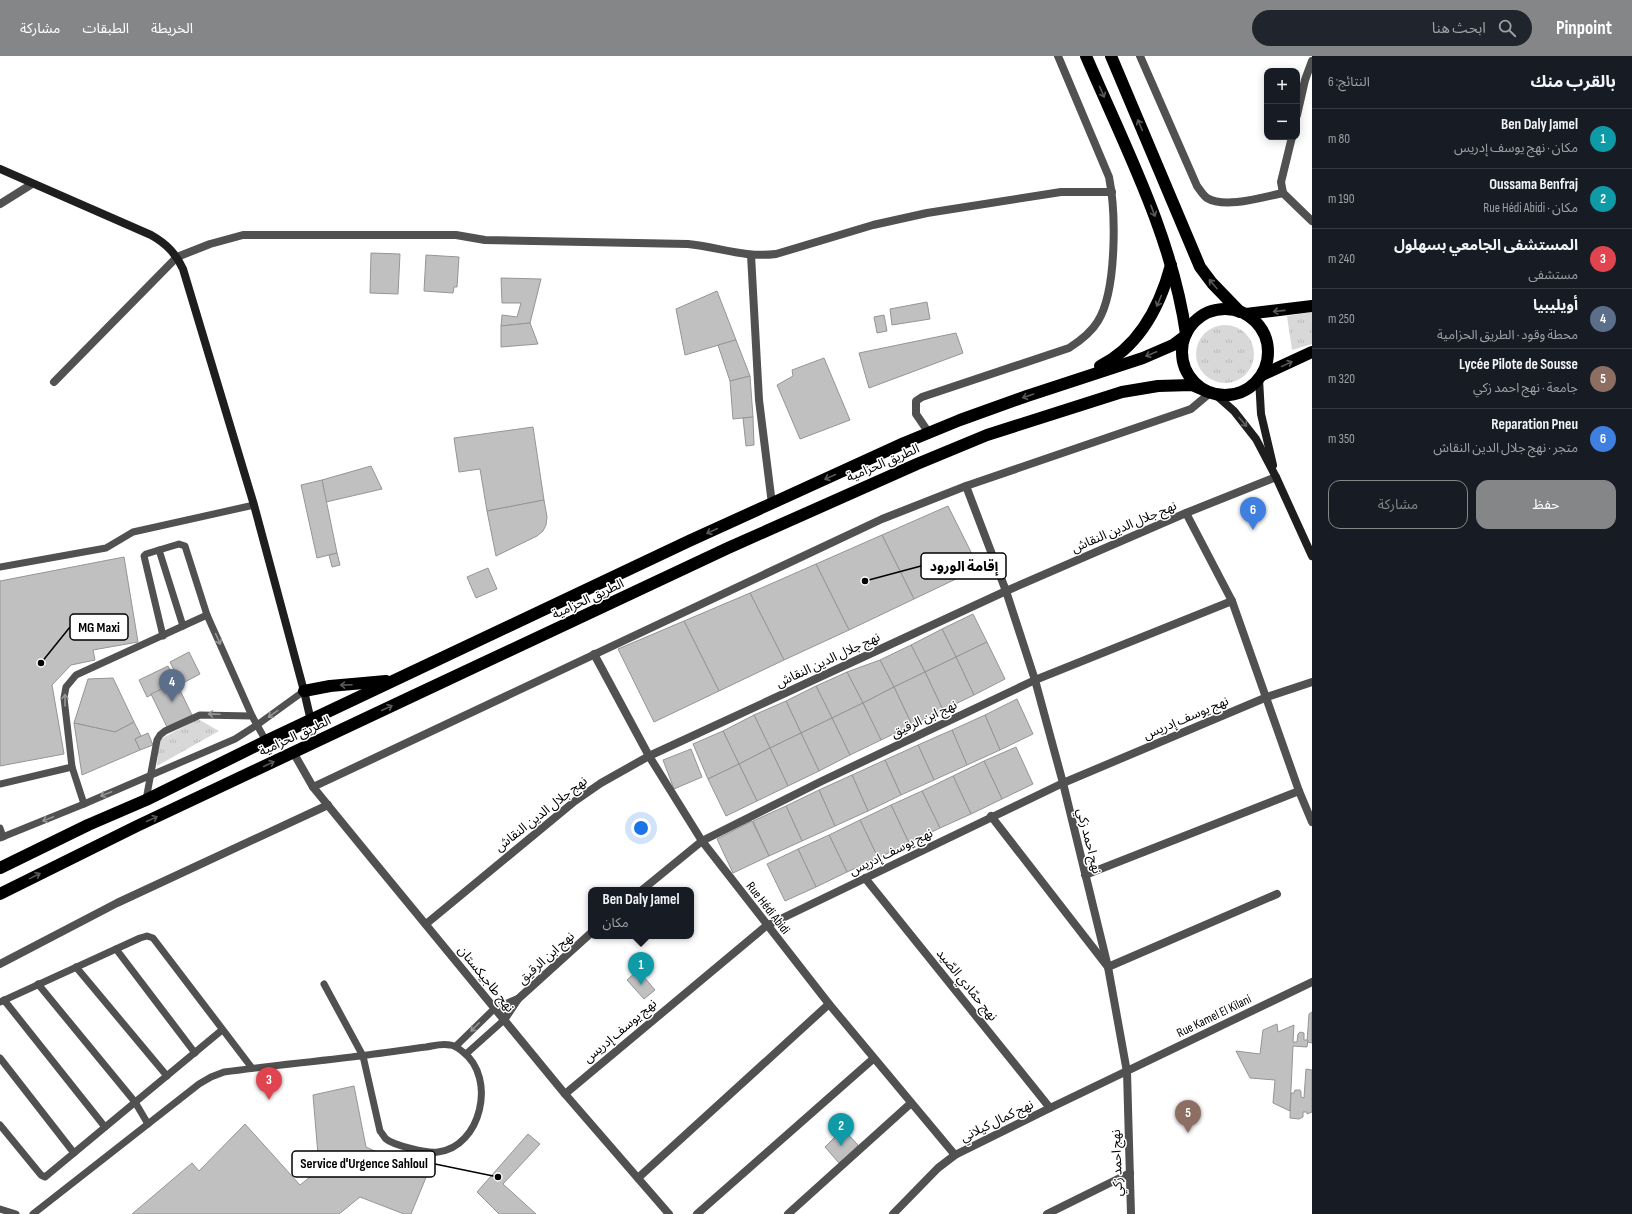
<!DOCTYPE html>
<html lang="ar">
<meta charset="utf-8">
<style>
:root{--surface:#171b24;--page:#20242c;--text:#f1f3f6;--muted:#9ea1a6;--line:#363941;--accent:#858687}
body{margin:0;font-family:"Sofia Sans Condensed","Noto Sans Arabic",sans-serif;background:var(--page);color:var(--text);direction:rtl}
.controls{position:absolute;right:12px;top:12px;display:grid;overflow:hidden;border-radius:8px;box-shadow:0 2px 10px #0003}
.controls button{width:36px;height:36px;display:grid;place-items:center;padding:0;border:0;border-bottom:1px solid var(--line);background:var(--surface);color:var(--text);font:20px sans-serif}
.you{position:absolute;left:641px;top:772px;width:14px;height:14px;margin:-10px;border:3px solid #fff;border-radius:50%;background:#1a73e8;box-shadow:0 0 0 6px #1a73e833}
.badge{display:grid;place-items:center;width:26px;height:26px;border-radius:50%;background:var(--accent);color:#fff;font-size:13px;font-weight:700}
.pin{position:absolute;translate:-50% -33px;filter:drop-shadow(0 1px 2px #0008)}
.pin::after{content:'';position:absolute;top:21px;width:14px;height:12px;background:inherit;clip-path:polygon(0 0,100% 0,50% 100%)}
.popup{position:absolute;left:588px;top:831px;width:106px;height:52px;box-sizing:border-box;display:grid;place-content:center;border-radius:8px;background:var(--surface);filter:drop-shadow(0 1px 3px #0005);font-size:13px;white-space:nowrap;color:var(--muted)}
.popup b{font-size:15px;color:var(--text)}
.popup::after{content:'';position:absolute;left:50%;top:100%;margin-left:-8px;border:8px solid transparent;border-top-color:var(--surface)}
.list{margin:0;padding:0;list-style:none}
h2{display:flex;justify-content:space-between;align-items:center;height:52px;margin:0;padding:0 16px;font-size:17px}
h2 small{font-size:13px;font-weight:400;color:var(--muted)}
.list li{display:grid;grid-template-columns:26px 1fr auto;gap:12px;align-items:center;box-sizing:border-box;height:60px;padding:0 16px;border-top:1px solid var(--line)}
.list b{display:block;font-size:15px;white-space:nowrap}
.list p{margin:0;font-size:13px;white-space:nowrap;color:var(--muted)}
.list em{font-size:13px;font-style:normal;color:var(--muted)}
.actions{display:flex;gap:8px;padding:12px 16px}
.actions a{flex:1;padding:9px 0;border:1px solid var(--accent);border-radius:12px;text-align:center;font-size:14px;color:var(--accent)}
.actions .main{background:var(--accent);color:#fff}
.icon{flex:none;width:22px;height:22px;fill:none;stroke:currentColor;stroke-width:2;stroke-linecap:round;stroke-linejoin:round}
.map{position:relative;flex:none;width:1312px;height:1158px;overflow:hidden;direction:ltr}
header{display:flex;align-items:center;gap:24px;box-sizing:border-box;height:56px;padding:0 20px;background:var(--accent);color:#fff}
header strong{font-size:19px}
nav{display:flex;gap:22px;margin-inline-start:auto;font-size:14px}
.search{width:280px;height:36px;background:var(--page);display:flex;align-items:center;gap:10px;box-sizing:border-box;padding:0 14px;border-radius:22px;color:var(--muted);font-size:15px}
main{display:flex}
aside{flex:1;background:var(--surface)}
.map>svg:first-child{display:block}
.grass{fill:url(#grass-tufts)}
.building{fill:#c0c0c0;stroke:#959595}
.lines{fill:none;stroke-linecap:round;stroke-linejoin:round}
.lane{stroke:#515151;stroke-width:7}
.street{stroke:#515151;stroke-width:8}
.secondary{stroke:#1e1e1e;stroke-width:8}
.highway{stroke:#000;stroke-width:12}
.oneway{stroke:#595959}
.oneway2{stroke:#626262}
.oneway3{stroke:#979797}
.labels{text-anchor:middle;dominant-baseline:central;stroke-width:3;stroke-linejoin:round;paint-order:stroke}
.street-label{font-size:13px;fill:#000;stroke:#fff}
.leader{fill:none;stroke:#000;stroke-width:1.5}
.callout-dot{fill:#000;stroke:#fff;stroke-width:1.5}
.callout{fill:#fff;stroke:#000;stroke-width:1.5}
.callout-label{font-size:14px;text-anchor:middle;font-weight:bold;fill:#000}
</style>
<header>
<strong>Pinpoint</strong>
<div class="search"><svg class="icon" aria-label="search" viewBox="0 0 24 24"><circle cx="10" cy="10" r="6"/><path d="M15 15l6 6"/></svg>ابحث هنا</div>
<nav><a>الخريطة</a><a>الطبقات</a><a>مشاركة</a></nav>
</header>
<main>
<aside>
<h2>بالقرب منك<small>النتائج: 6</small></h2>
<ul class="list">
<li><span class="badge" style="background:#0f9aa8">1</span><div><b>Ben Daly Jamel</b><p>مكان · نهج يوسف إدريس</p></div><em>80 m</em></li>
<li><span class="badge" style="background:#0f9aa8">2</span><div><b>Oussama Benfraj</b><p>مكان · Rue Hédi Abidi</p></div><em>190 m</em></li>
<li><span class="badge" style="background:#e0444e">3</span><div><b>المستشفى الجامعي بسهلول</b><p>مستشفى</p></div><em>240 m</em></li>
<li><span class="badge" style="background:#5c6f8a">4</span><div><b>أويليبيا</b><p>محطة وقود · الطريق الحزامية</p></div><em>250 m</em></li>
<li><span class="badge" style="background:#8d6e63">5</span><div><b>Lycée Pilote de Sousse</b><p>جامعة · نهج احمد زكي</p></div><em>320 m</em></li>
<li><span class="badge" style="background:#3f7fe0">6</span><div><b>Reparation Pneu</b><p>متجر · نهج جلال الدين النقاش</p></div><em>350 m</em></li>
</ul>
<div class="actions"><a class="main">حفظ</a><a>مشاركة</a></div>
</aside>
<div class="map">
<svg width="1312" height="1158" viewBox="0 0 1312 1158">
<defs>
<pattern id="grass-tufts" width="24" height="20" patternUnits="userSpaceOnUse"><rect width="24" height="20" fill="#d8d8d8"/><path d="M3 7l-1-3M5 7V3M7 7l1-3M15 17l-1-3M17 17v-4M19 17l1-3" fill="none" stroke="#b8b8b8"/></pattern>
</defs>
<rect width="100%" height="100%" fill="#fff"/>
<g class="grass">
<path d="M1312,256V288L1292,294L1287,260Z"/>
<circle cx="1225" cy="298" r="29"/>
<path d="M198,663L219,675L157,710L159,684Z"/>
</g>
<g class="building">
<path d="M371,197L400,198L398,238L370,237Z"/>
<path d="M426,199L459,201L457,231H454L453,237L424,235Z"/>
<path d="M501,222L541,223L530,267L501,270L502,259L517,261L521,247H502Z"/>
<path d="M717,235L736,284L685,299L676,253Z"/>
<path d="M927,246L930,263L892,269L890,253Z"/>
<path d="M884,259L887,275L877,277L874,261Z"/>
<path d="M530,267L538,288L501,291V270Z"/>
<path d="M956,277L963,297L869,332L859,297Z"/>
<path d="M736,284L750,320L730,325L718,289Z"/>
<path d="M824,302L850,364L800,383L777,329L793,320L792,314Z"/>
<path d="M750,320L753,361L733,363L730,325Z"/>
<path d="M753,361L754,389L746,390L743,362Z"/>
<path d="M533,371L544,444L487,455L480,413L459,416L454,382Z"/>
<path d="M371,410L382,433L326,446L322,424Z"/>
<path d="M322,424L337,497L317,502L301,429Z"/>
<path d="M544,444L547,461L546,469L543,475L537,480L496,500L487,455Z"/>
<path d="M948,450L979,512L914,543L882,479Z"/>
<path d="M882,479L914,543L849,574L816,508Z"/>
<path d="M337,497L340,509L332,511L329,499Z"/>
<path d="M124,501L138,586L93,594L95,604L71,609L52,629L64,698L0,710V525Z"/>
<path d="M816,508L849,574L784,604L750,537Z"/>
<path d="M488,512L497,533L476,542L467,521Z"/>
<path d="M750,537L784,604L719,635L684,565Z"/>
<path d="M973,558L987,586L956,601L942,573Z"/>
<path d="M684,565L719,635L654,666L618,593Z"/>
<path d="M942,573L956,601L925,616L911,589Z"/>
<path d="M987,586L1005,623L974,639L956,601Z"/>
<path d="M911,589L925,616L894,631L880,604Z"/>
<path d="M189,596L200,618L181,628L170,606Z"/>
<path d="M956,601L974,639L943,654L925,616Z"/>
<path d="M880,604L894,631L863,647L847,616Z"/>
<path d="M168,610L176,626L147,641L139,624Z"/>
<path d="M847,616L863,647L832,662L816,630Z"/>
<path d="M925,616L943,654L912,669L894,631Z"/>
<path d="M113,622L134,666L115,676L74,667L88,623Z"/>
<path d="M176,626L192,659L167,671L151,638Z"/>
<path d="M816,630L832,662L801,677L786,645Z"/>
<path d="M894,631L912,669L881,684L863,647Z"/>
<path d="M1017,643L1033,678L1000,694L985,659Z"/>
<path d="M786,645L801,677L770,692L754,659Z"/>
<path d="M863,647L881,684L850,699L832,662Z"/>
<path d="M754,659L770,692L739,708L723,675Z"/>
<path d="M985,659L1000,694L967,709L952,674Z"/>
<path d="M832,662L850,699L819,715L801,677Z"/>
<path d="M134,666L141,680L135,683L140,694L82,719L74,667L115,676Z"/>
<path d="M952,674L967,709L934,724L918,689Z"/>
<path d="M723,675L739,708L708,723L693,688Z"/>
<path d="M148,677L153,689L140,694L135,683Z"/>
<path d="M801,677L819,715L788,730L770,692Z"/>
<path d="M918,689L934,724L901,739L885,704Z"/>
<path d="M1016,691L1033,728L1002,743L984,705Z"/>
<path d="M770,692L788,730L757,745L739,708Z"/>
<path d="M691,693L702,721L674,733L663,704Z"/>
<path d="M885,704L901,739L868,755L852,719Z"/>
<path d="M984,705L1002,743L971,758L953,720Z"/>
<path d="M739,708L757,745L726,760L708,723Z"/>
<path d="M852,719L868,755L835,770L819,734Z"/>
<path d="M953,720L971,758L940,772L922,735Z"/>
<path d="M819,734L835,770L802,785L786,750Z"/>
<path d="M922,735L940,772L909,787L891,749Z"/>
<path d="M891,749L909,787L878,802L860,764Z"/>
<path d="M786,750L802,785L769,800L753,765Z"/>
<path d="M860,764L878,802L847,816L829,779Z"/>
<path d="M752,765L769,800L733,817L717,783Z"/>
<path d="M829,779L847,816L816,831L798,793Z"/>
<path d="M798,793L816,831L785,845L767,808Z"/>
<path d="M638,914L655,934L644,943L627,924Z"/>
<path d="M1312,956V987L1307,986L1309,958Z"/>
<path d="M1277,968L1278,976L1294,969L1293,986H1297L1298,978L1300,976L1304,977V984H1308L1307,991L1293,990L1290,1055L1273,1047L1275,1024L1250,1022L1236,995L1260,998L1263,974Z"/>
<path d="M1306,1013L1312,1014V1056L1307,1058V1056H1303V1061L1299,1063L1290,1062L1291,1037H1294L1295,1034H1300L1301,1036V1041L1304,1042Z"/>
<path d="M354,1030L366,1091L427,1119L411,1158H404L360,1141L339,1158H132L192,1107L199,1115L245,1068L300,1129L324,1110L318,1099L313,1039Z"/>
<path d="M843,1073L858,1089L850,1099L839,1107L825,1091Z"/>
<path d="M528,1078L540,1088L503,1128L536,1158H499L477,1136Z"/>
</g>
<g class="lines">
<g class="lane">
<path d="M159,494L146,498L144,500L163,580"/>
<path d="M0,511L106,492L133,476L254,449"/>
<path d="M183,570L159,494L179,488L185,490L207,559"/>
<path d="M252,660L207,559L76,619L66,631L64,642L72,711L84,748L235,683L257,669L304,635"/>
<path d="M0,728L72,711"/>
<path d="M146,744L157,684L160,679L165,675L200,659L252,660L266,685"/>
<path d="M0,772L3,781"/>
<path d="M0,782L84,748"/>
<path d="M116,893L195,997"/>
<path d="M76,911L167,1020"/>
<path d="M38,928L135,1046L148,1068"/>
<path d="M4,944L105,1071"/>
<path d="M0,946L140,882L147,880L153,882L252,1012"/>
<path d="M456,990L494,953"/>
<path d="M466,998L504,964"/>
<path d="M0,1002L74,1097"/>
<path d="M0,1069L41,1119L45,1121L222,974"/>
<path d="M0,1153L16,1158"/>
<path d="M33,1158L199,1028L211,1021L224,1016C274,1009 324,1005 374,998C392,996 409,993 426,991C433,990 442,987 450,989C455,989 459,993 463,996C497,1022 481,1091 438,1096C428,1098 393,1089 386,1083C384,1081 382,1077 380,1075L363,1000L324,928"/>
</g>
<g class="street">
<path d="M1140,0L1197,130C1200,134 1203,139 1207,142C1225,153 1263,141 1283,137"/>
<path d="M1297,59L1305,24L1312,5"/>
<path d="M1292,81L1281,126L1283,137L1312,165"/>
<path d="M0,148L32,128"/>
<path d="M751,199L759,344L772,448"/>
<path d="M54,326L177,201L210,188L243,179H456L485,184L688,188C718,191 745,202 776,198L873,169L927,157L1061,136H1112"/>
<path d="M929,377L916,358V345L922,341L1069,292C1080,285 1091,277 1098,265C1117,234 1116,156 1109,121L1058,0"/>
<path d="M966,430L1006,535L1035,624L1063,727L1108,911L1127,1016L1131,1158"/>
<path d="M1186,457L1232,545L1299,735L1312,766"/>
<path d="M594,598L649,700L702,785L829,948L955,1099"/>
<path d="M293,696L313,731L371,802L565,1038L669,1158"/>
<path d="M313,731L882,463L966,430L1191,353L1210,337"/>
<path d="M991,760L1108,911L1277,838"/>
<path d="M1085,819L1299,735"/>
<path d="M865,822L1050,1052"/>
<path d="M642,834L702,785L822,725L1035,624L1232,545"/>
<path d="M426,868L575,745L601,727L649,700L1006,535L1186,457L1276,421"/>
<path d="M0,908L117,847L328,749"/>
<path d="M494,953L518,943L591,877"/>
<path d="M504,964L518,943"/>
<path d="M565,1038L766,870L1063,727L1267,641L1312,626"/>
<path d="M638,1122L829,948"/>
<path d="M697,1158L873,1003"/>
<path d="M788,1158L910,1048"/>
<path d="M893,1158L938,1112L955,1099L1050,1052L1312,926"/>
<path d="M1047,1158L1130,1117"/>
</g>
<g class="secondary">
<path d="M0,113L151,179C167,188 176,198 183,213L254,449L304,635L311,665"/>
<path d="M1259,323L1261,358L1273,409"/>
<path d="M1216,339L1234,355L1256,383L1276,421L1312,500"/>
</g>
<g class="highway">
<path d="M1086,0C1125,91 1172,180 1186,278"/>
<path d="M1111,0L1200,211L1212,227L1240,256"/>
<circle cx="1225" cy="296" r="43"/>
<path d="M1246,258L1312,250"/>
<path d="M1100,310C1140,290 1160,250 1171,209"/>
<path d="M1262,319L1312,296"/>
<path d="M304,635L330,630L386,625"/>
<path d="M0,812L88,769L146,744L266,685L689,485L904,387L960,364L1027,340L1143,302L1173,289L1185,280"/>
<path d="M0,838L137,770L415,639L728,492L917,408L987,379L1122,336L1158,330L1192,329L1206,335"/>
</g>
</g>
<defs><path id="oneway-shaft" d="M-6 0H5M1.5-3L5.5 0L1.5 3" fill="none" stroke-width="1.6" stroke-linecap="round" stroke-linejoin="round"/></defs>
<g class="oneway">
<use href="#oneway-shaft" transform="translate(1102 36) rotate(67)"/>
<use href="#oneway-shaft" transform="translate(1140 69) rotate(-113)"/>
<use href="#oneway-shaft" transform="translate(1153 155) rotate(70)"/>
<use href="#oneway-shaft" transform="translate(1213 228) rotate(-131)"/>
<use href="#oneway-shaft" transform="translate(1159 245) rotate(113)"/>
<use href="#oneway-shaft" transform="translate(1279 255) rotate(174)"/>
<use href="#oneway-shaft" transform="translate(1151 298) rotate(157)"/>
<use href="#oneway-shaft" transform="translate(1287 308) rotate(-25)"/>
<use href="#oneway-shaft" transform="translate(1028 340) rotate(161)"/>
<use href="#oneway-shaft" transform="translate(830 421) rotate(156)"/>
<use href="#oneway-shaft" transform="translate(712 475) rotate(155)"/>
<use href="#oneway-shaft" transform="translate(346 629) rotate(178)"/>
<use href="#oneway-shaft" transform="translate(387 652) rotate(-25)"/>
<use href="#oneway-shaft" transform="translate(269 708) rotate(-25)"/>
<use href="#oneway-shaft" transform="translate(152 763) rotate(-25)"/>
<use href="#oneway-shaft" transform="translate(35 820) rotate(-26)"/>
</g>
<use class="oneway2" href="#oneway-shaft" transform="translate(1243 366) rotate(50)"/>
<g class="oneway3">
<use href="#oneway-shaft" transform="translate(218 583) rotate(66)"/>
<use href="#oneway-shaft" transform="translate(65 644) rotate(-90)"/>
<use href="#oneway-shaft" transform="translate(214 658) rotate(-178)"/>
<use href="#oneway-shaft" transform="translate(273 658) rotate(144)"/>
<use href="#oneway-shaft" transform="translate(106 738) rotate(158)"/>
<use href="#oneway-shaft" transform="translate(48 763) rotate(158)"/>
<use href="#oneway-shaft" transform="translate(475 971) rotate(135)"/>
</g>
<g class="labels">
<g class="street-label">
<text transform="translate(883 407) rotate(-23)">الطريق الحزامية</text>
<text transform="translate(1124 471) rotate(-23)">نهج جلال الدين النقاش</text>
<text transform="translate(588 543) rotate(-25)">الطريق الحزامية</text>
<text transform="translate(828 604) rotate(-25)">نهج جلال الدين النقاش</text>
<text transform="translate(1186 662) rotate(-23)">نهج يوسف إدريس</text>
<text transform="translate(924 663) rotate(-25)">نهج ابن الرقيق</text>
<text transform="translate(295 680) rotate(-25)">الطريق الحزامية</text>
<text transform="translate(541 758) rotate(-38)">نهج جلال الدين النقاش</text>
<text transform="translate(1089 785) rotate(76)">نهج احمد زكي</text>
<text transform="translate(891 796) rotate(-26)">نهج يوسف إدريس</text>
<text transform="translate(768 852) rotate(52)">Rue Hédi Abidi</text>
<text transform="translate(546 902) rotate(-42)">نهج ابن الرقيق</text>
<text transform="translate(486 923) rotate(51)">نهج طاجيكستان</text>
<text transform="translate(967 929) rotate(51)">نهج حمّادي الصّيد</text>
<text transform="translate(1214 960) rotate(-26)">Rue Kamel El Kilani</text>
<text transform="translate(620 975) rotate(-40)">نهج يوسف إدريس</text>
<text transform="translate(997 1065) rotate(-26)">نهج كمال كيلاني</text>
<text transform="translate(1117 1107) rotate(-92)">نهج احمد زكي</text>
</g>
</g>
<path class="leader" d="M865 525L921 510M41 607L70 571M498 1121L435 1108"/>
<g class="callout-dot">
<circle cx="865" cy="525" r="4"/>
<circle cx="41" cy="607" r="4"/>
<circle cx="498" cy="1121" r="4"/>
</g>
<g class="callout">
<rect x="921" y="497" width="85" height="26" rx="4"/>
<rect x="70" y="558" width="58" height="26" rx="4"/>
<rect x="292" y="1095" width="143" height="26" rx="4"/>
</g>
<g class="callout-label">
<text x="964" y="515">إقامة الورود</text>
<text x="99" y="576">MG Maxi</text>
<text x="364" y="1112">Service d'Urgence Sahloul</text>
</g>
</svg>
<div class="controls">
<button>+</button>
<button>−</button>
</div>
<div class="you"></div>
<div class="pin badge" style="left:641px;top:929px;background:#0f9aa8">1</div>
<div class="popup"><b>Ben Daly Jamel</b>مكان</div>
<div class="pin badge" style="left:841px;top:1090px;background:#0f9aa8">2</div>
<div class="pin badge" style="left:269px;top:1044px;background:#e0444e">3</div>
<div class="pin badge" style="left:172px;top:646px;background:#5c6f8a">4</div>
<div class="pin badge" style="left:1188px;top:1077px;background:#8d6e63">5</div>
<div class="pin badge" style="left:1253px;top:474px;background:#3f7fe0">6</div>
</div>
</main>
